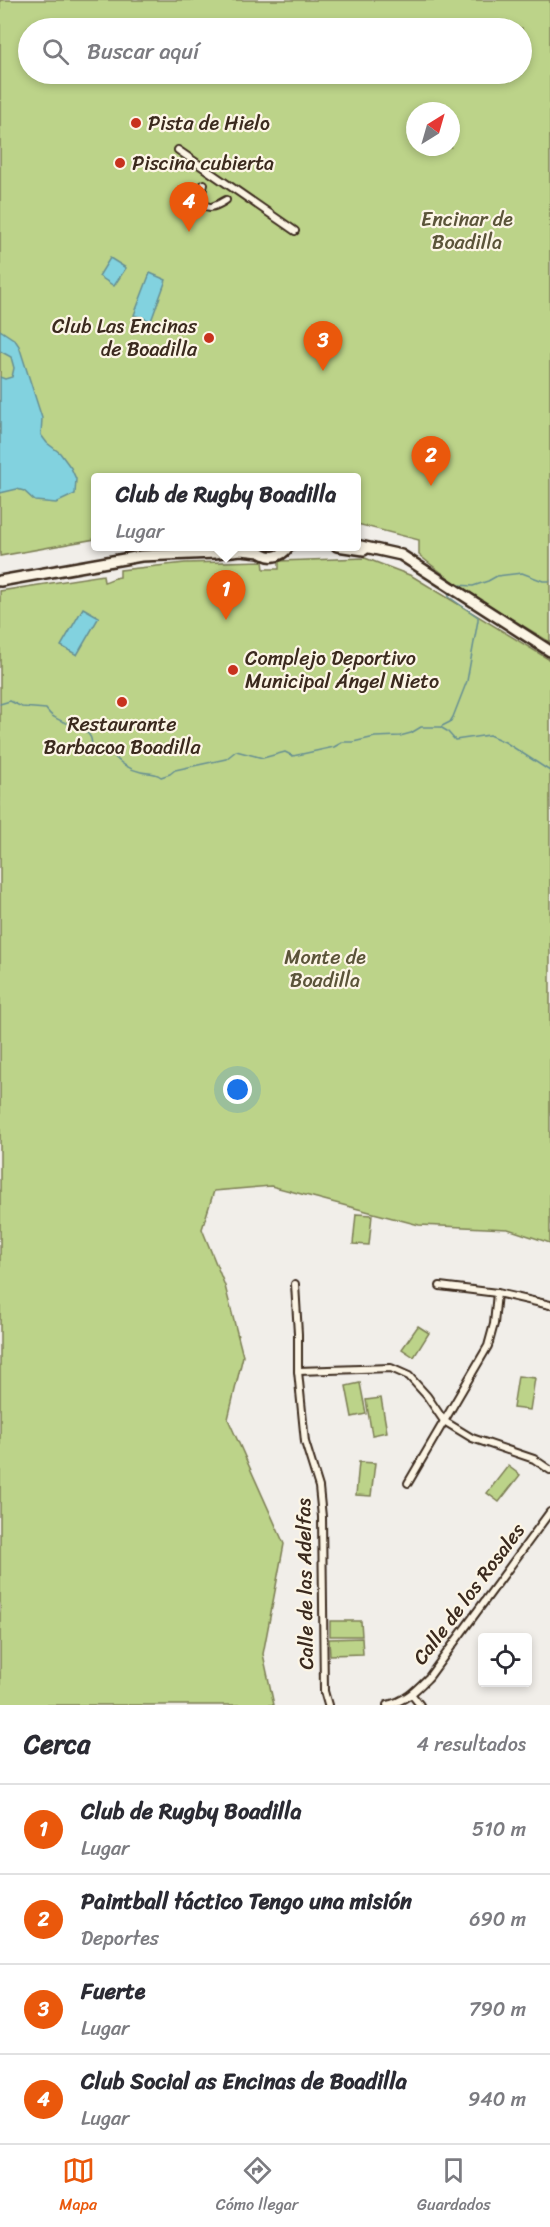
<!DOCTYPE html>
<html lang="es">
<meta charset="utf-8">
<style>
:root{--surface:#fff;--page:#f7f7f7;--text:#2b2b33;--muted:#7c7c81;--line:#e1e1e2;--accent:#ea580c}
body{margin:0;font-family:Sriracha,sans-serif;background:var(--page);color:var(--text)}
.controls{position:absolute;right:18px;bottom:18px;display:grid;overflow:hidden;border-radius:6px;box-shadow:0 3px 9px #0003}
.controls button{width:54px;height:54px;display:grid;place-items:center;padding:0;border:0;border-bottom:2px solid var(--line);background:var(--surface);color:var(--text);font:30px sans-serif}
.compass{position:absolute;left:406px;top:102px;width:54px;height:54px;border-radius:50%;background:var(--surface);box-shadow:0 3px 9px #0003;rotate:37deg}
.you{position:absolute;left:238px;top:1090px;width:21px;height:21px;margin:-15px;border:4px solid #fff;border-radius:50%;background:#1a73e8;box-shadow:0 0 0 9px #1a73e833}
.badge{display:grid;place-items:center;width:39px;height:39px;border-radius:50%;background:var(--accent);color:#fff;font-size:20px;font-weight:700}
.pin{position:absolute;translate:-50% -50px;filter:drop-shadow(0 2px 3px #0008)}
.pin::after{content:'';position:absolute;top:32px;width:21px;height:18px;background:inherit;clip-path:polygon(0 0,100% 0,50% 100%)}
.popup{position:absolute;left:91px;top:473px;width:270px;height:78px;box-sizing:border-box;display:grid;place-content:center;border-radius:6px;background:var(--surface);filter:drop-shadow(0 2px 4px #0005);font-size:20px;white-space:nowrap;color:var(--muted)}
.popup b{font-size:22px;color:var(--text)}
.popup::after{content:'';position:absolute;left:50%;top:100%;margin-left:-12px;border:12px solid transparent;border-top-color:var(--surface)}
.list{margin:0;padding:0;list-style:none}
h2{display:flex;justify-content:space-between;align-items:center;height:78px;margin:0;padding:0 24px;font-size:26px}
h2 small{font-size:20px;font-weight:400;color:var(--muted)}
.list li{display:grid;grid-template-columns:39px 1fr auto;gap:18px;align-items:center;box-sizing:border-box;height:90px;padding:0 24px;border-top:2px solid var(--line)}
.list b{display:block;font-size:22px;white-space:nowrap}
.list p{margin:0;font-size:20px;white-space:nowrap;color:var(--muted)}
.list em{font-size:20px;font-style:normal;color:var(--muted)}
.icon{flex:none;width:33px;height:33px;fill:none;stroke:currentColor;stroke-width:2;stroke-linecap:round;stroke-linejoin:round}
.map{position:relative;flex:none;width:550px;height:1705px;overflow:hidden}
.search{position:absolute;background:var(--surface);box-shadow:0 3px 9px #0003;left:18px;right:18px;top:18px;height:66px;display:flex;align-items:center;gap:15px;box-sizing:border-box;padding:0 21px;border-radius:33px;color:var(--muted);font-size:22px}
.sheet{height:438px;background:var(--surface)}
nav{display:flex;justify-content:space-around;align-items:center;box-sizing:border-box;height:84px;border-top:2px solid var(--line);background:var(--surface);font-size:16px;color:var(--muted)}
nav a{display:grid;justify-items:center;gap:3px}
nav .on{color:var(--accent)}
.map>svg:first-child{display:block}
.green{fill:#bcd389;stroke:#7c7e54;stroke-width:1.5;fill-rule:evenodd}
.water{fill:#82d2df;stroke:#668f92;stroke-width:1.5}
.lines{fill:none;stroke-linecap:round;stroke-linejoin:round}
.stream{stroke:#668f92;stroke-width:1.5}
.street-casing{stroke:#3b2a1e;stroke-width:10}
.primary-casing{stroke:#3b2a1e;stroke-width:14}
.street{stroke:#fcf5e5;stroke-width:6}
.primary{stroke:#fcf5e5;stroke-width:9}
.poi-dot{fill:#c8321e;stroke:#fcf5e5;stroke-width:2}
.labels{text-anchor:middle;dominant-baseline:central;stroke-width:4.5;stroke-linejoin:round;paint-order:stroke}
.poi-label{font-size:20px;fill:#3b2a1e;stroke:#fcf5e5;text-anchor:start}
.park-label{font-size:20px;fill:#5b5439;stroke:#fcf5e5}
.street-label{font-size:20px;fill:#3b2a1e;stroke:#fcf5e5}
</style>
<div class="map">
<svg width="550" height="1705" viewBox="0 0 550 1705">
<rect width="100%" height="100%" fill="#f1eee9"/>
<filter id="ink" filterUnits="userSpaceOnUse"><feTurbulence type="fractalNoise" baseFrequency=".0167" numOctaves="2"/><feDisplacementMap in="SourceGraphic" scale="12" xChannelSelector="R" yChannelSelector="G"/><feConvolveMatrix kernelMatrix="1 2 1 2 8 2 1 2 1" color-interpolation-filters="sRGB"/></filter>
<g filter="url(#ink)">
<g class="green">
<path d="M0,0H550V642C505,615 460,589 419,555V540L357,524L356,478H95V539L0,556ZM28,28H522V74H28ZM415,111H451V147H415Z"/>
<path d="M365,558L412,576L550,660V1243L508,1229L419,1225L271,1186L214,1191L202,1229L225,1286L243,1356L228,1419L284,1544L263,1654L274,1705H0V591L103,575L104,582C110,581 113,577 120,577V570L185,563L263,561L264,569H279V561Z"/>
<path d="M356,1214L372,1215L369,1245L353,1244Z"/>
<path d="M418,1326L429,1333L414,1357L402,1349Z"/>
<path d="M518,1376L535,1378L530,1410L513,1408Z"/>
<path d="M360,1383L366,1414L352,1417L346,1386Z"/>
<path d="M381,1398L387,1432L372,1435L366,1400Z"/>
<path d="M359,1462L375,1463L371,1496L356,1495Z"/>
<path d="M508,1466L520,1475L499,1502L487,1493Z"/>
<path d="M330,1621H361L362,1636H330Z"/>
<path d="M362,1638L363,1654L330,1655L329,1639Z"/>
</g>
<g class="water">
<path d="M110,258L126,268L114,286L99,276Z"/>
<path d="M150,273L166,280L151,321L134,315Z"/>
<path d="M0,330L15,340L19,346L42,418L41,435L47,443L60,453L71,468L76,479L75,494L56,503L35,501L24,491L17,489L0,493V377L5,379L12,377L14,368L11,357L0,351Z"/>
<path d="M83,608L99,617L77,655L61,646Z"/>
</g>
<g class="lines">
<g class="stream">
<path d="M457,585L473,586L488,581L497,576L522,573L543,581H550"/>
<path d="M0,704L10,701L22,707L46,709C58,729 97,722 91,748L101,756L111,753C120,763 128,769 141,772C149,774 154,772 161,777L170,774L175,770L226,759L236,751L263,758L285,752L293,756L334,747L343,742H353L375,737L400,736L411,733L421,727H440L447,731L455,740L489,735L505,742L550,771"/>
<path d="M442,726L450,722L453,717L467,681L478,620V617L449,597L448,591"/>
</g>
<defs>
<g id="street">
<path d="M178,150L295,231"/>
<path d="M204,184L200,200C208,212 216,206 226,200"/>
<path d="M295,1284L298,1334V1371L305,1442L319,1487L322,1517L324,1691L328,1705"/>
<path d="M440,1286L497,1293L550,1305"/>
<path d="M298,1371L391,1368L409,1376L427,1396L444,1421L472,1438L534,1459L550,1470"/>
<path d="M408,1483L488,1346L494,1324L497,1293"/>
<path d="M412,1695L420,1705"/>
<path d="M387,1705C406,1701 416,1690 429,1677L550,1512"/>
</g>
<g id="primary">
<path d="M356,545L401,555L550,651"/>
<path d="M337,546L364,550"/>
<path d="M256,548C267,560 280,559 289,546"/>
<path d="M0,581L141,556L215,553L241,550L260,552"/>
</g>
</defs>
<use href="#street" class="street-casing"/>
<use href="#primary" class="primary-casing"/>
<use href="#street" class="street"/>
<use href="#primary" class="primary"/>
</g>
</g>
<g class="poi-dot">
<circle cx="136" cy="123" r="6"/>
<circle cx="120" cy="163" r="6"/>
<circle cx="209" cy="338" r="6"/>
<circle cx="233" cy="670" r="6"/>
<circle cx="122" cy="702" r="6"/>
</g>
<g class="labels">
<g class="poi-label">
<text x="148" y="123">Pista de Hielo</text>
<text x="132" y="163">Piscina cubierta</text>
<text x="197" y="326" text-anchor="end">Club Las Encinas<tspan x="197" dy="23">de Boadilla</tspan></text>
<text x="245" y="658">Complejo Deportivo<tspan x="245" dy="23">Municipal Ángel Nieto</tspan></text>
<text x="122" y="724" text-anchor="middle">Restaurante<tspan x="122" dy="23">Barbacoa Boadilla</tspan></text>
</g>
<g class="park-label">
<text x="467" y="219">Encinar de<tspan x="467" dy="23">Boadilla</tspan></text>
<text x="325" y="957">Monte de<tspan x="325" dy="23">Boadilla</tspan></text>
</g>
<g class="street-label">
<text transform="translate(305 1584) rotate(-91)">Calle de las Adelfas</text>
<text transform="translate(469 1594) rotate(-53)">Calle de los Rosales</text>
</g>
</g>
</svg>
<div class="controls">
<button><svg class="icon" aria-label="locate" viewBox="0 0 24 24"><circle cx="12" cy="12" r="6"/><path d="M12 2v4M12 18v4M2 12h4M18 12h4"/></svg></button>
</div>
<svg class="compass" viewBox="-18 -18 36 36"><path d="M0-13l5 13h-10z" fill="#e53935"/><path d="M0 13l5-13h-10z" fill="#7c7c81"/></svg>
<div class="you"></div>
<div class="pin badge" style="left:226px;top:620px">1</div>
<div class="popup"><b>Club de Rugby Boadilla</b>Lugar</div>
<div class="pin badge" style="left:431px;top:486px">2</div>
<div class="pin badge" style="left:323px;top:371px">3</div>
<div class="pin badge" style="left:189px;top:232px">4</div>
<div class="search"><svg class="icon" aria-label="search" viewBox="0 0 24 24"><circle cx="10" cy="10" r="6"/><path d="M15 15l6 6"/></svg>Buscar aquí</div>
</div>
<section class="sheet">
<h2>Cerca<small>4 resultados</small></h2>
<ul class="list">
<li><span class="badge">1</span><div><b>Club de Rugby Boadilla</b><p>Lugar</p></div><em>510 m</em></li>
<li><span class="badge">2</span><div><b>Paintball táctico Tengo una misión</b><p>Deportes</p></div><em>690 m</em></li>
<li><span class="badge">3</span><div><b>Fuerte</b><p>Lugar</p></div><em>790 m</em></li>
<li><span class="badge">4</span><div><b>Club Social as Encinas de Boadilla</b><p>Lugar</p></div><em>940 m</em></li>
</ul>
</section>
<nav>
<a class="on"><svg class="icon" aria-label="map" viewBox="0 0 24 24"><path d="M3 6l6-2 6 2 6-2v14l-6 2-6-2-6 2zM9 4v14M15 6v14"/></svg>Mapa</a>
<a><svg class="icon" aria-label="directions" viewBox="0 0 24 24"><path d="M12 3l9 9-9 9-9-9zM9 14v-3h6M13 9l2 2-2 2"/></svg>Cómo llegar</a>
<a><svg class="icon" aria-label="saved" viewBox="0 0 24 24"><path d="M7 4h10v16l-5-4-5 4z"/></svg>Guardados</a>
</nav>
